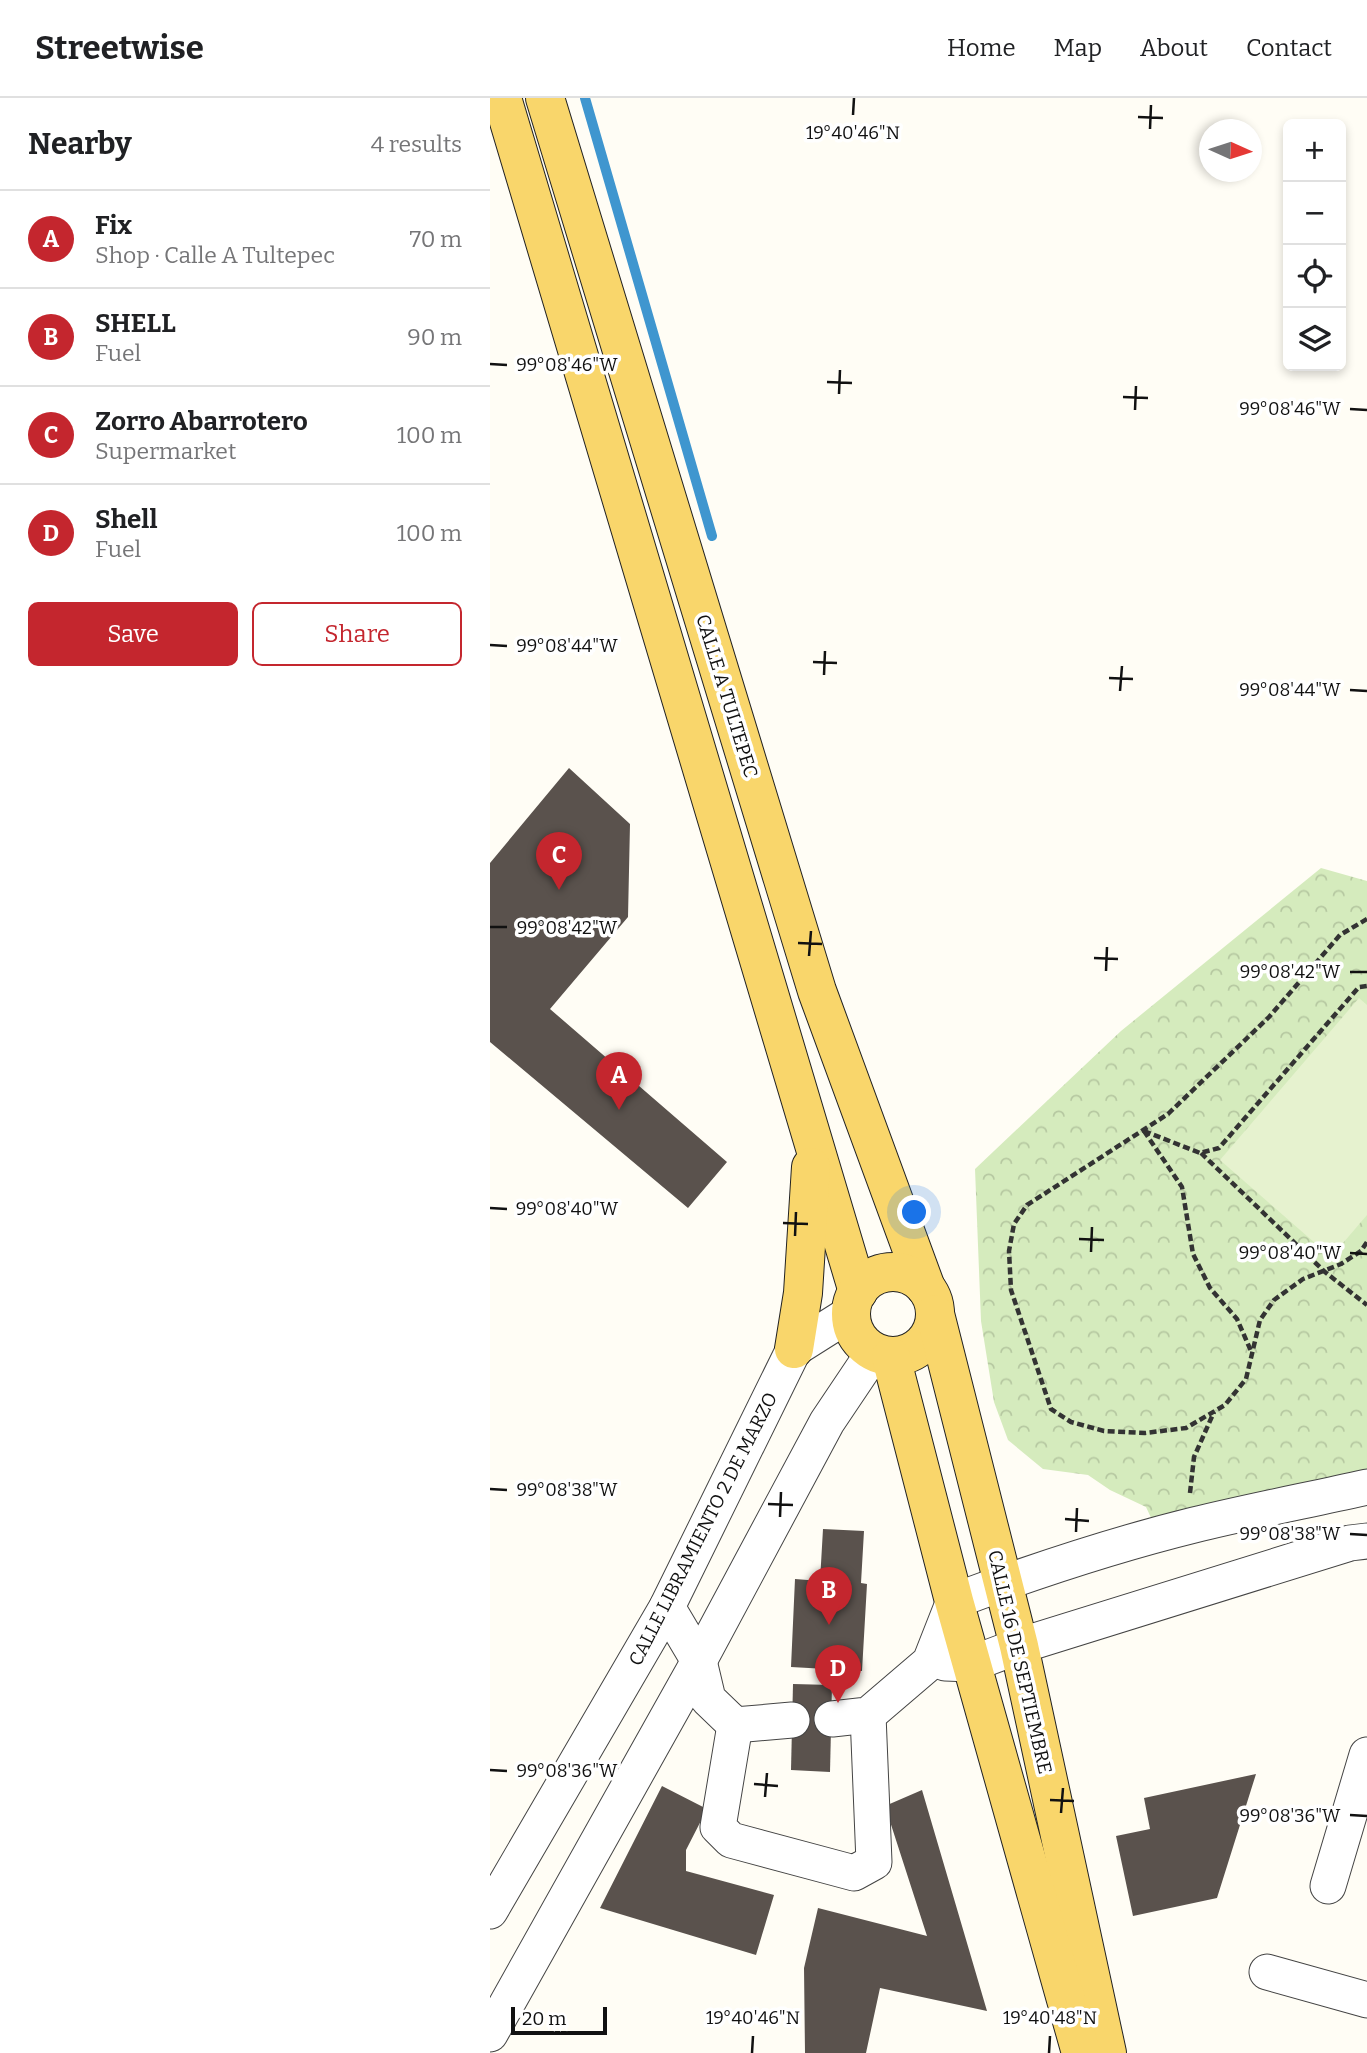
<!DOCTYPE html>
<meta charset="utf-8">
<style>
:root{--surface:#fff;--page:#f2f2f2;--text:#202124;--muted:#757577;--line:#e0e0e0;--accent:#c4262e}
body{margin:0;font-family:Bitter,serif;background:var(--page);color:var(--text)}
.controls{position:absolute;right:21px;top:21px;display:grid;overflow:hidden;border-radius:10px;box-shadow:0 4px 10px #0003}
.controls button{width:63px;height:63px;display:grid;place-items:center;padding:0;border:0;border-bottom:2px solid var(--line);background:var(--surface);color:var(--text);font:35px sans-serif}
.compass{position:absolute;left:709px;top:21px;width:63px;height:63px;border-radius:50%;background:var(--surface);box-shadow:0 4px 10px #0003;rotate:93deg}
.scale{position:absolute;left:21px;bottom:18px;width:96px;box-sizing:border-box;padding-left:7px;border:4px solid #111;border-top:0;font-size:19px;line-height:24px;white-space:nowrap;color:#111;-webkit-text-stroke:5px #fff;paint-order:stroke}
.you{position:absolute;left:425px;top:1115px;width:24px;height:24px;margin:-18px;border:5px solid #fff;border-radius:50%;background:#1a73e8;box-shadow:0 0 0 10px #1a73e833}
.badge{display:grid;place-items:center;width:46px;height:46px;border-radius:50%;background:var(--accent);color:#fff;font-size:23px;font-weight:700}
.pin{position:absolute;translate:-50% -58px;filter:drop-shadow(0 2px 4px #0008)}
.pin::after{content:'';position:absolute;top:37px;width:24px;height:21px;background:inherit;clip-path:polygon(0 0,100% 0,50% 100%)}
.list{margin:0;padding:0;list-style:none}
h2{display:flex;justify-content:space-between;align-items:center;height:91px;margin:0;padding:0 28px;font-size:30px}
h2 small{font-size:23px;font-weight:400;color:var(--muted)}
.list li{display:grid;grid-template-columns:46px 1fr auto;gap:21px;align-items:center;box-sizing:border-box;height:98px;padding:0 28px;border-top:2px solid var(--line)}
.list b{display:block;font-size:26px;white-space:nowrap}
.list p{margin:0;font-size:23px;white-space:nowrap;color:var(--muted)}
.list em{font-size:23px;font-style:normal;color:var(--muted)}
.actions{display:flex;gap:14px;padding:21px 28px}
.actions a{flex:1;padding:16px 0;border:2px solid var(--accent);border-radius:10px;text-align:center;font-size:24px;color:var(--accent)}
.actions .main{background:var(--accent);color:#fff}
.icon{flex:none;width:38px;height:38px;fill:none;stroke:currentColor;stroke-width:2;stroke-linecap:round;stroke-linejoin:round}
.map{position:relative;flex:none;width:877px;height:1955px;overflow:hidden}
header{display:flex;align-items:center;gap:42px;box-sizing:border-box;height:98px;padding:0 35px;background:var(--surface);border-bottom:2px solid var(--line)}
header strong{font-size:33px}
nav{display:flex;gap:38px;margin-inline-start:auto;font-size:24px}
main{display:flex}
aside{flex:1;background:var(--surface)}
.map>svg:first-child{display:block}
.park{fill:url(#park-crowns)}
.pitch{fill:#e6f2cf}
.lines{fill:none;stroke-linecap:round;stroke-linejoin:round}
.stream{stroke:#3f96cf;stroke-width:10}
.building{fill:#5a524d}
.minor-casing{stroke:#444;stroke-width:37}
.major-casing{stroke:#222;stroke-width:40}
.path{stroke:#333;stroke-width:4.5;stroke-dasharray:7 3.5;stroke-linecap:butt}
.minor{stroke:#fff;stroke-width:35}
.major{stroke:#f9d66b;stroke-width:38}
.ticks{fill:none;stroke:#111;stroke-width:2.5}
.labels{text-anchor:middle;dominant-baseline:central;stroke-width:7;stroke-linejoin:round;paint-order:stroke}
.street-label{font-size:19px;fill:#111;stroke:#fff}
.ticks-label{font-size:18px;text-anchor:middle;fill:#111;stroke:#fff;stroke-width:7;stroke-linejoin:round;paint-order:stroke}
</style>
<header>
<strong>Streetwise</strong>
<nav><a>Home</a><a>Map</a><a>About</a><a>Contact</a></nav>
</header>
<main>
<aside>
<h2>Nearby<small>4 results</small></h2>
<ul class="list">
<li><span class="badge">A</span><div><b>Fix</b><p>Shop · Calle A Tultepec</p></div><em>70 m</em></li>
<li><span class="badge">B</span><div><b>SHELL</b><p>Fuel</p></div><em>90 m</em></li>
<li><span class="badge">C</span><div><b>Zorro Abarrotero</b><p>Supermarket</p></div><em>100 m</em></li>
<li><span class="badge">D</span><div><b>Shell</b><p>Fuel</p></div><em>100 m</em></li>
</ul>
<div class="actions"><a class="main">Save</a><a>Share</a></div>
</aside>
<div class="map">
<svg width="877" height="1955" viewBox="0 0 877 1955">
<defs>
<pattern id="park-crowns" width="20" height="18" patternUnits="userSpaceOnUse" patternTransform="scale(1.75)"><rect width="20" height="18" fill="#d5ebbd"/><path d="M2 6a3 3 0 1 1 6 0M12 15a3 3 0 1 1 6 0" fill="none" stroke="#b6c8a1"/></pattern>
</defs>
<rect width="100%" height="100%" fill="#fffdf5"/>
<path class="park" d="M831,770L877,783V1371L663,1424L656,1409L620,1392L598,1377L553,1371L518,1342L504,1304L491,1223L485,1071L631,933Z"/>
<path class="pitch" d="M869,900L877,907V1117L841,1159L730,1062Z"/>
<g class="lines">
<path class="stream" d="M95,0L222,438"/>
</g>
<g class="building">
<path d="M79,670L140,726L138,819L60,911L237,1064L198,1110L0,944V765Z"/>
<path d="M333,1431L374,1433L371,1485L377,1486L372,1573L301,1569L305,1481L330,1483Z"/>
<path d="M303,1586L342,1587L340,1674L301,1672Z"/>
<path d="M766,1676L727,1800L643,1818L626,1738L660,1731L654,1700Z"/>
<path d="M172,1688L217,1711L196,1752V1773L284,1797L266,1857L110,1810Z"/>
<path d="M432,1692L497,1913L390,1890L376,1955H315L314,1870L328,1810L437,1838L395,1708Z"/>
</g>
<g class="lines">
<defs>
<g id="minor">
<path d="M177,1509L209,1563L218,1601L245,1627L302,1622"/>
<path d="M455,1565L481,1566L529,1548L860,1445L877,1443"/>
<path d="M342,1621L378,1617L440,1564L464,1503C542,1474 623,1447 704,1427C761,1413 819,1402 877,1389"/>
<path d="M245,1627L228,1729L241,1742L364,1775L384,1764L378,1617"/>
<path d="M838,1788L877,1657"/>
<path d="M0,1813L177,1509L304,1251L361,1215"/>
<path d="M777,1874L877,1902"/>
<path d="M0,1936L209,1563L337,1324L384,1254"/>
</g>
<g id="major">
<path d="M12,0L368,1194"/>
<path d="M55,0L327,893L436,1190"/>
<circle cx="403" cy="1216" r="42"/>
<path d="M445,1216L529,1548L617,1955"/>
<path d="M304,1251L313,1195L321,1069"/>
<path d="M401,1259L464,1503L591,1955"/>
</g>
</defs>
<use href="#minor" class="minor-casing"/>
<use href="#major" class="major-casing"/>
<g class="path">
<path d="M877,821L850,837L779,919L678,1016L537,1107L524,1126L519,1153L521,1192L561,1311L581,1324L614,1333L655,1335L696,1330L735,1307L756,1281L770,1222L784,1202L813,1181L851,1166L871,1153L877,1144"/>
<path d="M654,1033L710,1055L729,1050L869,889L877,888"/>
<path d="M654,1033L692,1089L703,1156L720,1190L747,1221L761,1253"/>
<path d="M711,1055L835,1174L877,1207"/>
<path d="M700,1395L704,1359L724,1314"/>
</g>
<use href="#minor" class="minor"/>
<use href="#major" class="major"/>
</g>
<path class="ticks" d="M363,17L364,0M648,19L673,20M660,31L661,7M0,266L17,267M337,284L362,285M349,296L350,272M633,299L658,300M860,311L877,312M645,312L646,288M0,547L17,548M323,564L347,565M334,577L335,553M619,580L643,581M860,592L877,593M630,593L632,568M0,829H17M308,845L332,846M319,858L321,833M604,860L628,861M616,873L617,849M860,874H877M0,1110L17,1111M293,1125L318,1126M305,1138L306,1114M589,1141L614,1142M601,1154L602,1129M860,1155L877,1156M0,1391L17,1392M278,1406L303,1407M290,1419L291,1394M575,1421L599,1423M586,1434L587,1410M860,1436L877,1437M0,1672L17,1673M264,1686L288,1688M275,1699L277,1675M560,1702L584,1703M571,1715L573,1690M860,1717L877,1718M262,1955L263,1938M559,1955L560,1938"/>
<g class="labels">
<g class="street-label">
<text transform="translate(237 598) rotate(73)">CALLE A TULTEPEC</text>
<text transform="translate(213 1431) rotate(-63)">CALLE LIBRAMIENTO 2 DE MARZO</text>
<text transform="translate(530 1564) rotate(77)">CALLE 16 DE SEPTIEMBRE</text>
</g>
</g>
<g class="ticks-label">
<text x="363" y="41">19°40'46"N</text>
<text x="77" y="273">99°08'46"W</text>
<text x="800" y="317">99°08'46"W</text>
<text x="77" y="554">99°08'44"W</text>
<text x="800" y="598">99°08'44"W</text>
<text x="77" y="836">99°08'42"W</text>
<text x="800" y="880">99°08'42"W</text>
<text x="77" y="1117">99°08'40"W</text>
<text x="800" y="1161">99°08'40"W</text>
<text x="77" y="1398">99°08'38"W</text>
<text x="800" y="1442">99°08'38"W</text>
<text x="77" y="1679">99°08'36"W</text>
<text x="800" y="1724">99°08'36"W</text>
<text x="263" y="1926">19°40'46"N</text>
<text x="560" y="1926">19°40'48"N</text>
</g>
</svg>
<div class="controls">
<button>+</button>
<button>−</button>
<button><svg class="icon" aria-label="locate" viewBox="0 0 24 24"><circle cx="12" cy="12" r="6"/><path d="M12 2v4M12 18v4M2 12h4M18 12h4"/></svg></button>
<button><svg class="icon" aria-label="layers" viewBox="0 0 24 24"><path d="M12 4l9 5-9 5-9-5zM3 14l9 5 9-5"/></svg></button>
</div>
<svg class="compass" viewBox="-18 -18 36 36"><path d="M0-13l5 13h-10z" fill="#e53935"/><path d="M0 13l5-13h-10z" fill="#757577"/></svg>
<div class="scale">20 m</div>
<div class="you"></div>
<div class="pin badge" style="left:129px;top:1012px">A</div>
<div class="pin badge" style="left:339px;top:1527px">B</div>
<div class="pin badge" style="left:69px;top:792px">C</div>
<div class="pin badge" style="left:348px;top:1605px">D</div>
</div>
</main>
